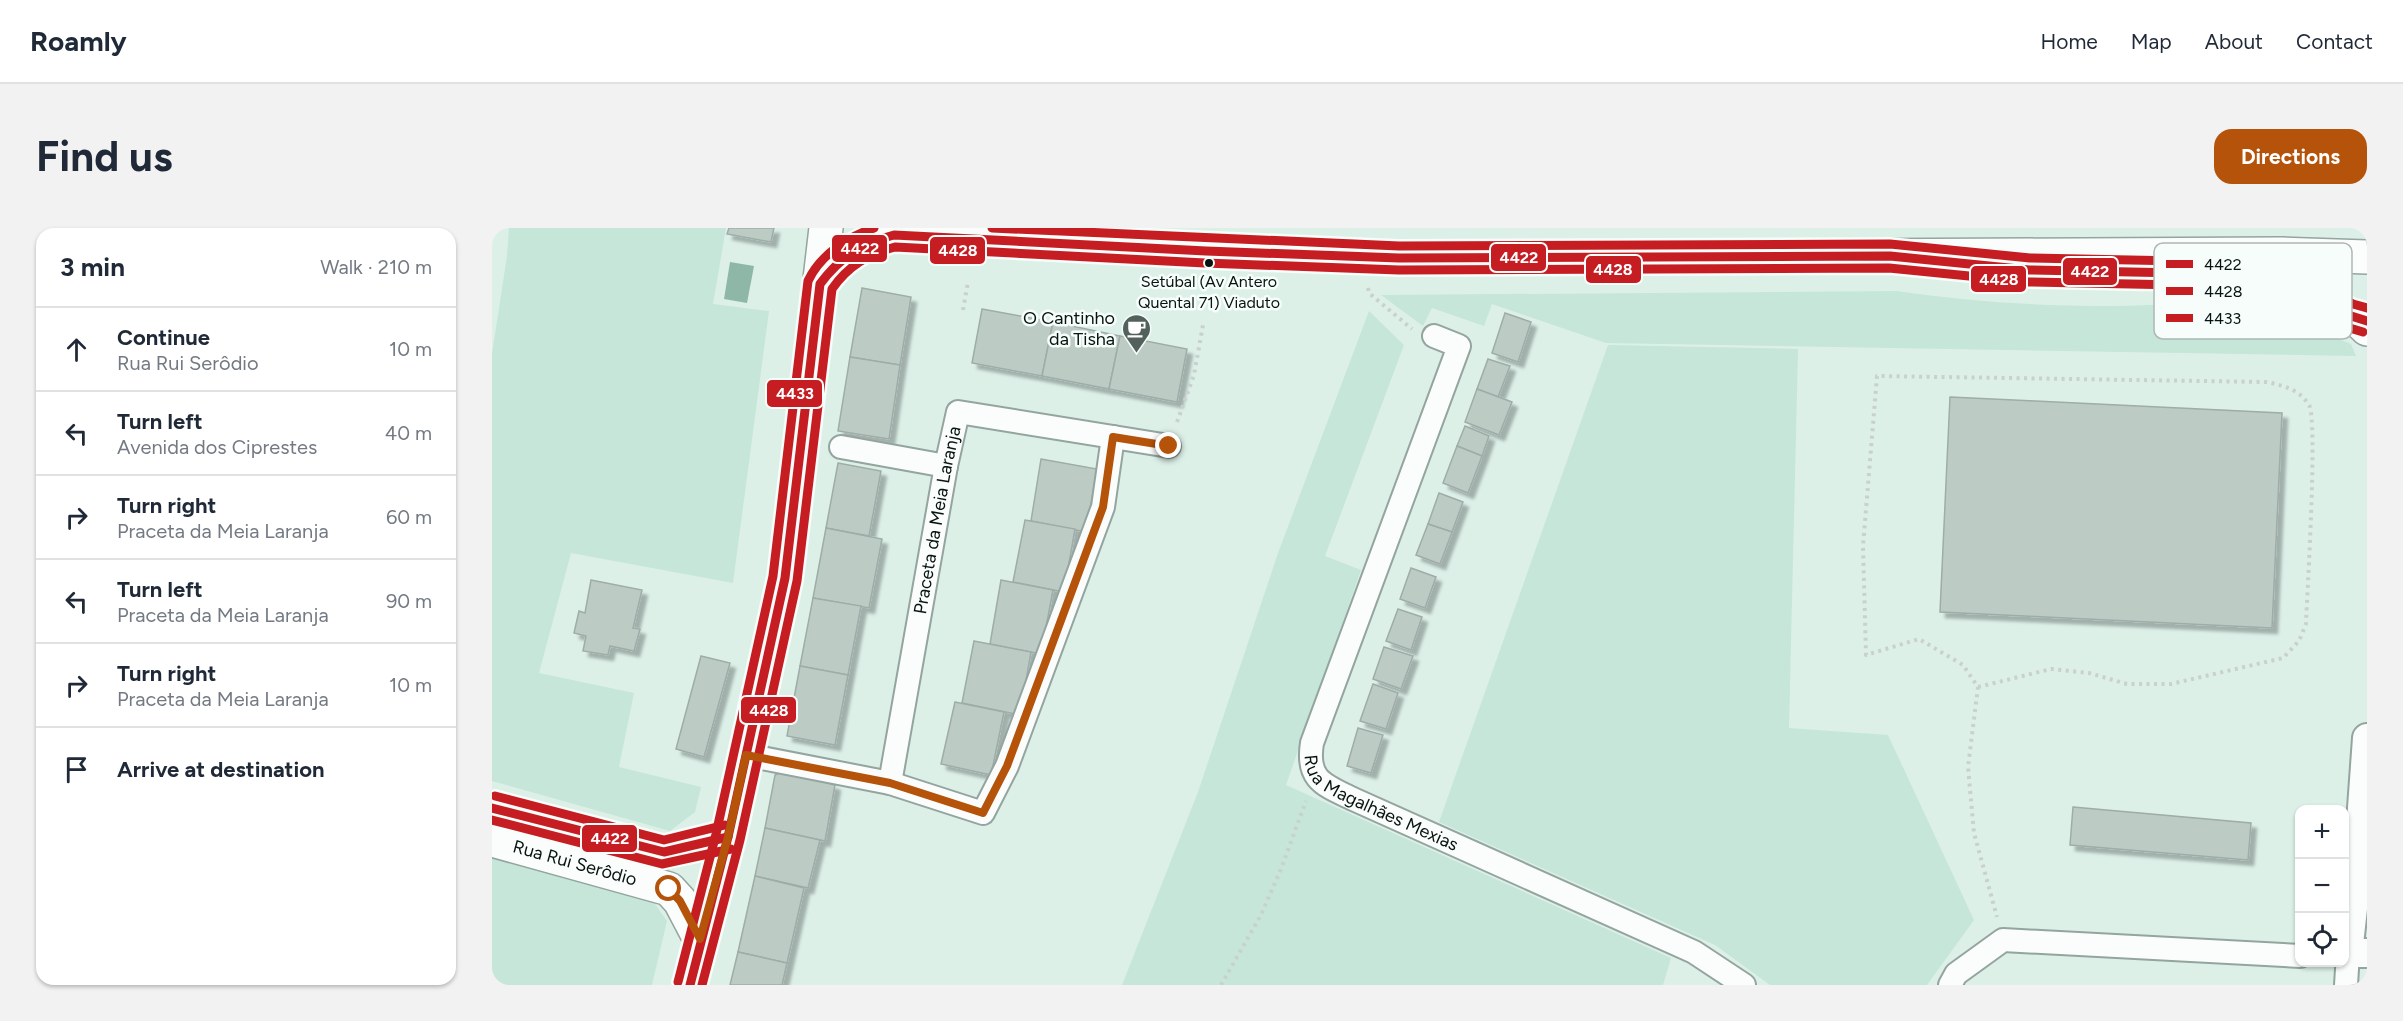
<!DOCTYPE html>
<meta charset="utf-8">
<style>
:root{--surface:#fff;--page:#f2f2f3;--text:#1f2937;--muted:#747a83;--line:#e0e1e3;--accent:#b45309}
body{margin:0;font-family:Figtree,sans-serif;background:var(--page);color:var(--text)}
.controls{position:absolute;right:18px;bottom:18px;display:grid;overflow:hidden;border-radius:12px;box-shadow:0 2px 4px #0004}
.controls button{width:54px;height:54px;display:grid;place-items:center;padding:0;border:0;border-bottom:2px solid var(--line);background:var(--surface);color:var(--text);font:30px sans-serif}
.stop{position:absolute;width:18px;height:18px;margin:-14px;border:4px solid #b45309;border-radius:50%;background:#fff}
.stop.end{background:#b45309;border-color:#fff;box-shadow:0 2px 6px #0008}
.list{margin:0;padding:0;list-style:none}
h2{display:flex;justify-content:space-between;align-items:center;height:78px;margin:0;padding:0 24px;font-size:26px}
h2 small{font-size:20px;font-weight:400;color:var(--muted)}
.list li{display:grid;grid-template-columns:39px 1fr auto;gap:18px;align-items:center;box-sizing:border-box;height:84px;padding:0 24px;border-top:2px solid var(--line)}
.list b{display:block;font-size:22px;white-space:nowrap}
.list p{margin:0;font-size:20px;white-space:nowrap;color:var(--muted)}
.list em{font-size:20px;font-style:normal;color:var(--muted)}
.icon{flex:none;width:33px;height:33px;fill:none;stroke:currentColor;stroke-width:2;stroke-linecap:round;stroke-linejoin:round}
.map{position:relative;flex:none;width:1875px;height:757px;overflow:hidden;border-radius:18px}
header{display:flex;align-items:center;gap:36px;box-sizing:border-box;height:84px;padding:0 30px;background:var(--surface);border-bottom:2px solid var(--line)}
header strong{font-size:28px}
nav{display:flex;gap:33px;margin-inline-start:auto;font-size:21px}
.intro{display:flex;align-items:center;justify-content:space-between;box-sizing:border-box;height:144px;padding:0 36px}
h1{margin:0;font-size:42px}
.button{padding:15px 27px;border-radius:18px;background:var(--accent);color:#fff;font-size:21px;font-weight:700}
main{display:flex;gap:36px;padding:0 36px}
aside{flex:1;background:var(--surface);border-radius:18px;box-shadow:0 2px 4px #0004}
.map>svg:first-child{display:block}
.green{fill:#c5e6d9}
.water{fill:#8eb7a7}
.building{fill:#bcccc5;stroke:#9eada7;stroke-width:1.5;filter:url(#shadow)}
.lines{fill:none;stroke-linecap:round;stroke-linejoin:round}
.minor-casing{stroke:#94a49e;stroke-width:26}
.tertiary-casing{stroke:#94a49e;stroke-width:32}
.primary-casing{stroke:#94a49e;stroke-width:36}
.path{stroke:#cad0ce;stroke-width:4;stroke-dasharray:3 4.5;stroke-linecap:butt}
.minor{stroke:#fafdfc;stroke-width:22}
.tertiary{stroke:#fafdfc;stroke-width:28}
.primary{stroke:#fafdfc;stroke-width:33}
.bus-1-casing{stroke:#f6fdfa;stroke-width:14}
.bus-2-casing{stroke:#f6fdfa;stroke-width:14}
.bus-3-casing{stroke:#f6fdfa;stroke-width:14}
.bus-1{stroke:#c61d23;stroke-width:9}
.bus-2{stroke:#c61d23;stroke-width:9}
.bus-3{stroke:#c61d23;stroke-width:9}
.route{stroke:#b45309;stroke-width:8}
.bus-dot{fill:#07140f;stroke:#f6fdfa;stroke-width:2}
.labels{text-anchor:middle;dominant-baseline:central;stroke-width:5;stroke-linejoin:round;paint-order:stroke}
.bus-label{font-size:16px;fill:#07140f;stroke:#f6fdfa}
.poi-label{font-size:18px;fill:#07140f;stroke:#f6fdfa;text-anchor:end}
.street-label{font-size:18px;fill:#07140f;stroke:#f6fdfa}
.key{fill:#f6fdfa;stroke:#aeb7b4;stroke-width:1.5}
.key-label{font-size:16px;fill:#07140f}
.line-badge{stroke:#f6fdfa;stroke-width:2}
.badge-label{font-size:16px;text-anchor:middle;font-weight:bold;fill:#fff}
</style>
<header>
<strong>Roamly</strong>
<nav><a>Home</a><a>Map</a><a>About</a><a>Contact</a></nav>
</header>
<div class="intro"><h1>Find us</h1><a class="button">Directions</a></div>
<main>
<aside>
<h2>3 min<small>Walk · 210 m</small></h2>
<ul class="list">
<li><svg class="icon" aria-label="ahead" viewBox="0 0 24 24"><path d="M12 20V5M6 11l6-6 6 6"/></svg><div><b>Continue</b><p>Rua Rui Serôdio</p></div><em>10 m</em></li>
<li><svg class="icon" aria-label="left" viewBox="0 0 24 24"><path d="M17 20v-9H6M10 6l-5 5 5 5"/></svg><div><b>Turn left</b><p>Avenida dos Ciprestes</p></div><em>40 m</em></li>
<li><svg class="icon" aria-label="right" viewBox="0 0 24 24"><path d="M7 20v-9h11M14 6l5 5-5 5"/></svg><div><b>Turn right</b><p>Praceta da Meia Laranja</p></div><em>60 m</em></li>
<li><svg class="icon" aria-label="left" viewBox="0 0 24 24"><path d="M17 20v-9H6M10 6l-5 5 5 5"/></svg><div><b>Turn left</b><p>Praceta da Meia Laranja</p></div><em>90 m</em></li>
<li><svg class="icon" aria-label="right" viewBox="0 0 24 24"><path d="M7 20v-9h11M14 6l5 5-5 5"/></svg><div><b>Turn right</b><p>Praceta da Meia Laranja</p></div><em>10 m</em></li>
<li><svg class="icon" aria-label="arrive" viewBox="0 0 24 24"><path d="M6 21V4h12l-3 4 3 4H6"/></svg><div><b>Arrive at destination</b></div></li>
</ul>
</aside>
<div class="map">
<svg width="1875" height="757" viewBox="0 0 1875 757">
<defs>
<filter id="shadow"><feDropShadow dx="5.5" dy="5.5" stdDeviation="1.5" flood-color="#0004"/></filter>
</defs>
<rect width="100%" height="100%" fill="#dcf0e8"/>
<g class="green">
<path d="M17,0H234L221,76L277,83L241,355L79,325L47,445L142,465L127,539L209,559L203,584L178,603L0,553V126L15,28Z"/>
<path d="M1404,63C1470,72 1537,78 1604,78C1656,79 1709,72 1760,80C1794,85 1827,104 1859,116L1864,128L1114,115L1000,76L992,98L940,80L931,98L889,67Z"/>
<path d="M877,83L912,117L833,328L869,342L794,557L1179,730L1171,757H630L706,564L786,325Z"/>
<path d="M1116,117L1306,121L1297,500L1396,507L1482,692L1435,757H1278L1223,717L947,594Z"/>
<path d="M0,625L156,666L175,693L160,757H0Z"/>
</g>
<path class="water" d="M238,34L262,38L255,75L232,71Z"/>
<g class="building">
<path d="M237,0H282L279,14L235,6Z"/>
<path d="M370,60L419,69L408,137L358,129Z"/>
<path d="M490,81L561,94L550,148L480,135Z"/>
<path d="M1013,85L1039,94L1026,134L1000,125Z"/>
<path d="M561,94L628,108L617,161L550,148Z"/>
<path d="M628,108L695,121L685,174L617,161Z"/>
<path d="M358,129L408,137L397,211L346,203Z"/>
<path d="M996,131L1018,138L1006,169L985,161Z"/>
<path d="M985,161L1020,174L1007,207L973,194Z"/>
<path d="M1458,169L1790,185L1780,400L1448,384Z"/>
<path d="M973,198L997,208L990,228L965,218Z"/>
<path d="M965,218L990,228L976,265L951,255Z"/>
<path d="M549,231L605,241L594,304L539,293Z"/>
<path d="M346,235L389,243L377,308L334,300Z"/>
<path d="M947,265L971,274L960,304L936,296Z"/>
<path d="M533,292L583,301L572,364L521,354Z"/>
<path d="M936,296L960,304L948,336L924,327Z"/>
<path d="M334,300L390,311L377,380L321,370Z"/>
<path d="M919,340L944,349L933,380L908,371Z"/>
<path d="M99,352L150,362L141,400L148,401L142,423L118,418L116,427L91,423L94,408L82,405L87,383L93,385Z"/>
<path d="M509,352L561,362L549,426L498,416Z"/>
<path d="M321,370L369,378L356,447L308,438Z"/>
<path d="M906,381L930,389L919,422L894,413Z"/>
<path d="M482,413L539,424L528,487L470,475Z"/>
<path d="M892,419L921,428L909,461L881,451Z"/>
<path d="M209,428L238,435L212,529L184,521Z"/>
<path d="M308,438L356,447L343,517L295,508Z"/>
<path d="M881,456L906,465L894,501L868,493Z"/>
<path d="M463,474L512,484L499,547L449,536Z"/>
<path d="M866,500L891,507L879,545L855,538Z"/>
<path d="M292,543L343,557L333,613L273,600L283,547Z"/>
<path d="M1581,579L1759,595L1756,632L1578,617Z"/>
<path d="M273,600L328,612L316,660L263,648Z"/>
<path d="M263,648L312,660L295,735L246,724Z"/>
<path d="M246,724L295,735L290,757H238Z"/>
</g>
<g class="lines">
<defs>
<g id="minor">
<path id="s1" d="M942,108L967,118L820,515C814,552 832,557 861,571L1202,724L1252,757"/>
<path d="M349,219L454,238"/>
<path d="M254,527L398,555L491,585L515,538L611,279L621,209"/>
<path id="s2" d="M398,555L454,238L466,184L677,218"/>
<path d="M1852,725H1856L1854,757"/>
<path d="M1458,757L1464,746L1511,712L1808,728"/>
</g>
<path id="tertiary" d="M1875,510L1866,636L1856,725H1875"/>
<g id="primary">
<path d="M1720,45C1765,47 1804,59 1844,80C1855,86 1867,92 1875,101"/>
<path d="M328,56C347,28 368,14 402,7L714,23L907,30L1790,26L1875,29"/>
<path d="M0,580L172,624L236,609"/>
<path id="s3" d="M0,612L177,661L188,673L208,711"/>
<path d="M198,757L236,609L293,350L334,0"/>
</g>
</defs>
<use href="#minor" class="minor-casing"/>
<use href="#tertiary" class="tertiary-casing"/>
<use href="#primary" class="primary-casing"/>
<g class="path">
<path d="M876,60L877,65L920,101"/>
<path d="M471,82L476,54"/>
<path d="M685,194L702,147L711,97"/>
<path d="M1486,459L1559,441L1597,445L1635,456H1679L1791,430L1807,413L1814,396C1815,367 1826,191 1817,177C1807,161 1792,158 1775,154L1385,148L1371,318L1374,427L1427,411L1471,437L1486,459L1476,539L1482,605L1505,689"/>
<path d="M729,757L769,687L789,641L814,573"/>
</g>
<use href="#minor" class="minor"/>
<use href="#tertiary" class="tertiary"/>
<use href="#primary" class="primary"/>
<defs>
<g id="bus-1">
<path d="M0,580L172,624L236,609"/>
<path d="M198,757L236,609L293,350L328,56C348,29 370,15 402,7L714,23L907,30L1398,28L1537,42L1738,46L1781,53L1814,65L1856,87L1875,93"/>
</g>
<g id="bus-2">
<path d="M0,592L170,636L239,621"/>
<path d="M210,757L248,612L305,353L340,61C356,38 376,26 403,19L713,35L907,42L1397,40L1537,54L1737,58L1778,65L1809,76L1851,98L1871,104"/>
</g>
<g id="bus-3">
<path d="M500,0L907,18L1398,16L1538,30L1738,34L1785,42L1818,54L1861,76L1875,80"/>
<path d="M3,568L172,612L233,597"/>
<path d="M186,754L224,606L281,348L316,53C328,27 356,9 382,0"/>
</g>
</defs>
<use href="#bus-1" class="bus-1-casing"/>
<use href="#bus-2" class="bus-2-casing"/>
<use href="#bus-3" class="bus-3-casing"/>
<use href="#bus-1" class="bus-1"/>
<use href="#bus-2" class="bus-2"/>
<use href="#bus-3" class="bus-3"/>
</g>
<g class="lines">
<path class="route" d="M177,661L188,673L208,711L236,609L254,527L398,555L491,585L515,538L611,279L621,209L677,218"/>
</g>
<defs>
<symbol id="cafe-pin" viewBox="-11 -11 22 30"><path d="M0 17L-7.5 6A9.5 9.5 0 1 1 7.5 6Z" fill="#52615b" stroke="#f6fdfa"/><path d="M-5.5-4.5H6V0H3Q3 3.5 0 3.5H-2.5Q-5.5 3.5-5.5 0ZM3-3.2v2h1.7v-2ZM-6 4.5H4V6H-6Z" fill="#fff"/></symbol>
</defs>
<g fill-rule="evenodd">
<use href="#cafe-pin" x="628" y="84" width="33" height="45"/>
</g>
<circle class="bus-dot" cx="717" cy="35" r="5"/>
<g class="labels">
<g class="bus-label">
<text x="717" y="53">Setúbal (Av Antero<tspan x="717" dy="21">Quental 71) Viaduto</tspan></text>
</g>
<g class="poi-label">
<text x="623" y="90">O Cantinho<tspan x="623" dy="21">da Tisha</tspan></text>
</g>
<g class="street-label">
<text stroke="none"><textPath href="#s2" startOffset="267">Praceta da Meia Laranja</textPath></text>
<text stroke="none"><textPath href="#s1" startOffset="552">Rua Magalhães Mexias</textPath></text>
<text stroke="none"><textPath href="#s3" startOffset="86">Rua Rui Serôdio</textPath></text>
</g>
</g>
<rect x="1662" y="15" width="198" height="96" rx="9" class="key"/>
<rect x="1674" y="32" width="27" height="8" fill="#c61d23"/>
<rect x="1674" y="59" width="27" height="8" fill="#c61d23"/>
<rect x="1674" y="86" width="27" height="8" fill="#c61d23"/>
<g class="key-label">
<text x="1712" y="42">4422</text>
<text x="1712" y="69">4428</text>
<text x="1712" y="96">4433</text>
</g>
<g class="line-badge">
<rect x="339" y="6" width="57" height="29" rx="6" fill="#c61d23"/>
<rect x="437" y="8" width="57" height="29" rx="6" fill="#c61d23"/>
<rect x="998" y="15" width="57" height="29" rx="6" fill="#c61d23"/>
<rect x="1093" y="27" width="57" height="29" rx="6" fill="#c61d23"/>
<rect x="1570" y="29" width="56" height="29" rx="6" fill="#c61d23"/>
<rect x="1478" y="37" width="57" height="28" rx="6" fill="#c61d23"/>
<rect x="274" y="151" width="57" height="29" rx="6" fill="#c61d23"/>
<rect x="248" y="468" width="57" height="28" rx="6" fill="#c61d23"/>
<rect x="89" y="596" width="57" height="29" rx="6" fill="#c61d23"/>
</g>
<g class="badge-label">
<text x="368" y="26">4422</text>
<text x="466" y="28">4428</text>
<text x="1027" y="35">4422</text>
<text x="1121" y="47">4428</text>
<text x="1598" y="49">4422</text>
<text x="1507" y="57">4428</text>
<text x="303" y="171">4433</text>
<text x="277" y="488">4428</text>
<text x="118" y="616">4422</text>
</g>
</svg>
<div class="controls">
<button>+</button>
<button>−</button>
<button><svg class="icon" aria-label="locate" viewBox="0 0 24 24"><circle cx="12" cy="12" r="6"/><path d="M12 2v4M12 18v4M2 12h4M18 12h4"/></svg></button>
</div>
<div class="stop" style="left:177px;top:661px"></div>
<div class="stop end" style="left:677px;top:218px"></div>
</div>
</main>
